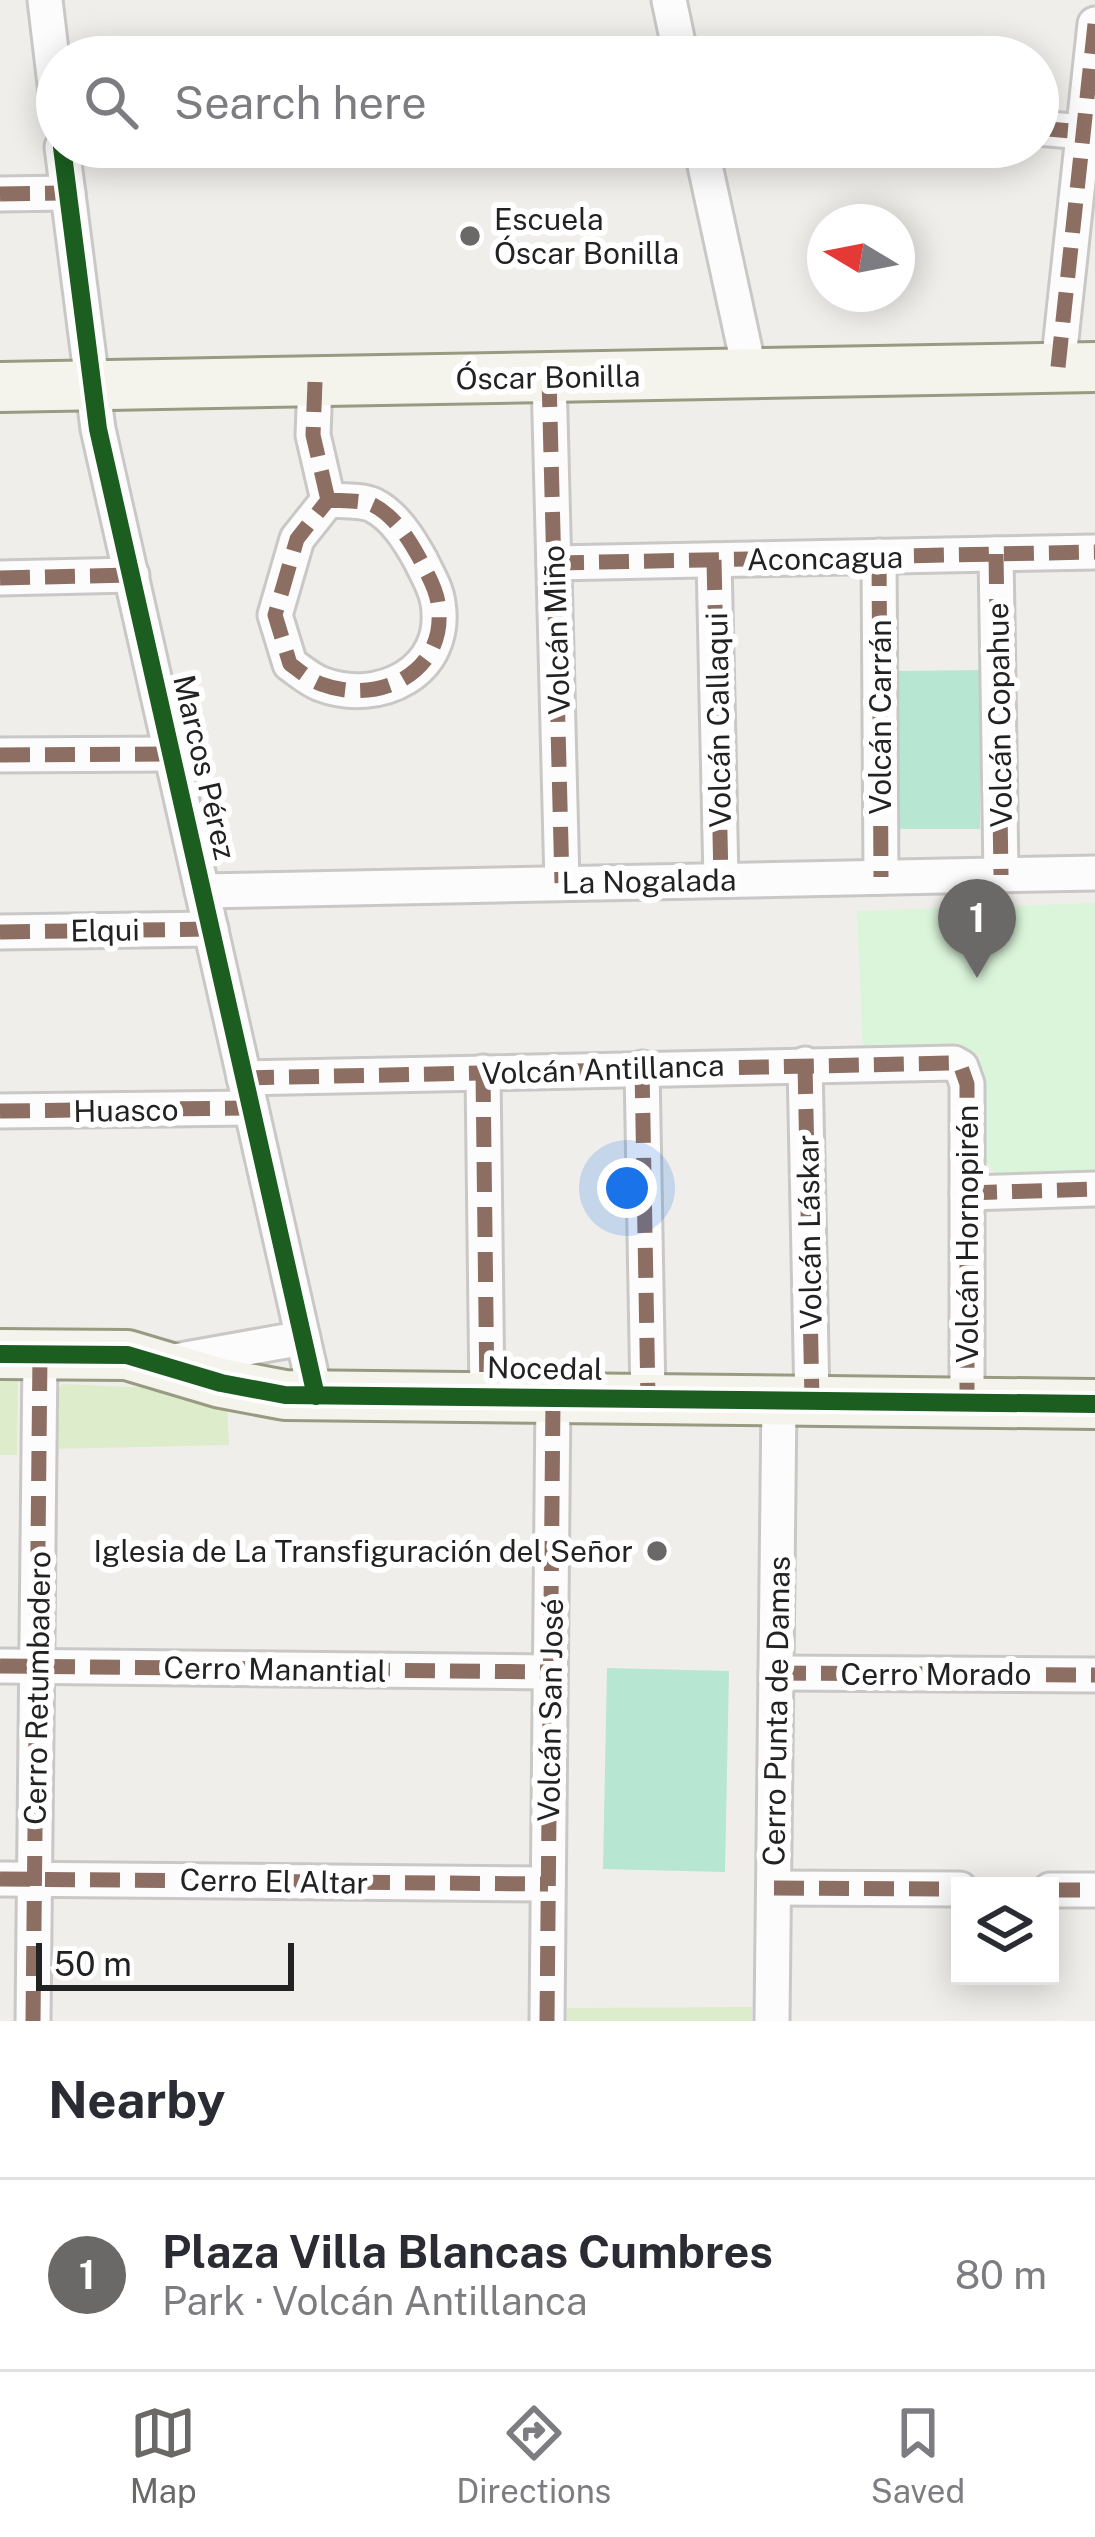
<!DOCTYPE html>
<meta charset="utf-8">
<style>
:root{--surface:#fff;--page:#f2f2f3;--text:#2b2b33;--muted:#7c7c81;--line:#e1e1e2;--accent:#6a6968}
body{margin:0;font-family:"Public Sans",sans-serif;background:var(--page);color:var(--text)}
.controls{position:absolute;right:36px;bottom:36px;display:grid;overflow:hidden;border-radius:0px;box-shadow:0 6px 30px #0003}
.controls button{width:108px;height:108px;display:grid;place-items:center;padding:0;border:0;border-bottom:3px solid var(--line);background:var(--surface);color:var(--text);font:60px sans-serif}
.compass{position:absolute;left:807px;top:204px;width:108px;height:108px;border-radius:50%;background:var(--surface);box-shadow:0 6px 30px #0003;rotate:280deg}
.scale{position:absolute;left:36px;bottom:30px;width:258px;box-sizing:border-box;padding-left:12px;border:6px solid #222;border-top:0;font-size:33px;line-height:42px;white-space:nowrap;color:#222;-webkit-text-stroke:9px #fff;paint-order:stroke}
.you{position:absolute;left:627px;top:1188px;width:42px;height:42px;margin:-30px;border:9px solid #fff;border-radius:50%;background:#1a73e8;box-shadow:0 0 0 18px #1a73e833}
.badge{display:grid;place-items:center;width:78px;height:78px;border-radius:50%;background:var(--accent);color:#fff;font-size:39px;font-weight:700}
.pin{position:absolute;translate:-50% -99px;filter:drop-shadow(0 3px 6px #0008)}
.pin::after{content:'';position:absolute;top:63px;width:42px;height:36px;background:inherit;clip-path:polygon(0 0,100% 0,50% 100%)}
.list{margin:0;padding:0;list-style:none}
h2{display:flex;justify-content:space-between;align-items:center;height:156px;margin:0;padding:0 48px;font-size:51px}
h2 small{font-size:39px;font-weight:400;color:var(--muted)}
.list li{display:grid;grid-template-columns:78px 1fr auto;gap:36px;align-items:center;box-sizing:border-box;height:192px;padding:0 48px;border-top:3px solid var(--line)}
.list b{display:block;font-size:45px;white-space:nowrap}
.list p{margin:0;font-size:39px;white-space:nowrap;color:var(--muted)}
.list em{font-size:39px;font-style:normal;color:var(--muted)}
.icon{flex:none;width:66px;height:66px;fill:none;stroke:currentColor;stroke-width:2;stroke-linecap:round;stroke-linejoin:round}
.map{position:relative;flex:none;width:1095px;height:2021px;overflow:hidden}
.search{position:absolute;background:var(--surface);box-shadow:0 6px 30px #0003;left:36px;right:36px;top:36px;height:132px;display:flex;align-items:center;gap:30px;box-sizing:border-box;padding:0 42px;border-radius:66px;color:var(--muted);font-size:45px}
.sheet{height:348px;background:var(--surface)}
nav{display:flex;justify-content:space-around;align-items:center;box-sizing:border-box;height:168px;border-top:3px solid var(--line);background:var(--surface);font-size:33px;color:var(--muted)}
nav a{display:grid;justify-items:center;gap:6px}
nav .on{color:var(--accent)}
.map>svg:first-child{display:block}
.grass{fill:#ddeccb}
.park{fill:#daf5da}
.pitch{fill:#b7e6d2}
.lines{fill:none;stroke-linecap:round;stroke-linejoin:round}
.street-casing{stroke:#c9c8c7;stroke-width:39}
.secondary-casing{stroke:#999a82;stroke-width:54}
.street{stroke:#fdfcfc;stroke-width:33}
.secondary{stroke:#f4f4ed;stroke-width:48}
.quiet{stroke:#8d6e63;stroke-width:15;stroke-dasharray:30 15;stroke-linecap:butt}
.cycleway-casing{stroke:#fff;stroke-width:26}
.cycleway{stroke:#1b5e20;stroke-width:18}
.poi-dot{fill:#6a6968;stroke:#fff;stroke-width:4.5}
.labels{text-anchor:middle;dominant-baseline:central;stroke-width:12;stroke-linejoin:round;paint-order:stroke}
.poi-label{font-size:30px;fill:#222;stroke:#fff;text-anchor:start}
.street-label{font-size:30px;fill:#222;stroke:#fff}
</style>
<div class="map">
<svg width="1095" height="2021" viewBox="0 0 1095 2021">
<rect width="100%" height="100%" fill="#f0eeeb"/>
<g class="grass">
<path d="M0,1380H18L17,1455H0Z"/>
<path d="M62,1384L177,1389L227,1405L229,1445L52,1449L51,1398Z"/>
<path d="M752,2007V2021H567V2008Z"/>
</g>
<path class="park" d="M1095,903V1173L998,1177L981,1156L980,1056L960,1046L863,1053L857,911Z"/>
<g class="pitch">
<path d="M980,670V829H899L898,671Z"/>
<path d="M607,1668L729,1671L725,1872L603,1869Z"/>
</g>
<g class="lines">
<defs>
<g id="street">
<path d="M45,0L57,101"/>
<path d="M669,0L681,57"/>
<path d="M1038,128L1083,132"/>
<path d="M62,147L98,429L316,1396"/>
<path d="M701,147L750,373"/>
<path d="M0,194L68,193"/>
<path d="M1058,367L1095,24"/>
<path d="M549,377L562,883"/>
<path d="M315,382L313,435L328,500"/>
<path d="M328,500C341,501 362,500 373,505C395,516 410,541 421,561C427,574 436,588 438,603C449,672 379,706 321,684C310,680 300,671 290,664L275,615L297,539Z"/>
<path d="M996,554L1001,875"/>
<path d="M879,556L881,877"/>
<path d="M714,560L721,880"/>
<path d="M554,563L1095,552"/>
<path d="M0,578L132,575"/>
<path d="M0,755L172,754"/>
<path d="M202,891L1095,873"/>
<path d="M0,932L211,929"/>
<path d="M805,1064L812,1401"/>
<path d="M642,1068L648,1399"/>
<path d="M483,1072L487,1398"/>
<path d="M244,1078L954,1063L961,1067L967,1084V1403"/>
<path d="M0,1111L251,1108"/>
<path d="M967,1193L1095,1189"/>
<path d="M169,1362L303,1338"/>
<path d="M0,1666L550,1672"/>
<path d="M776,1673L1095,1675"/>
<path d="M0,1879L548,1884"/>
<path d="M774,1888L960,1889"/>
<path d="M1050,1890H1095"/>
<path d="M33,2021L40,1354"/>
<path d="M547,2021L553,1398"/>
<path d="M772,2021L779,1401"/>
</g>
<g id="secondary">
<path d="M0,387L1095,367"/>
<path d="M0,1354L127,1355L221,1383L285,1395L1095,1404"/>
</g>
</defs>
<use href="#street" class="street-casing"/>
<use href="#secondary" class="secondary-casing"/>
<use href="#street" class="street"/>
<use href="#secondary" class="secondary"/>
<g class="quiet">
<path d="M1038,128L1083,132"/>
<path d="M0,194L68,193"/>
<path d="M1058,367L1095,24"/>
<path d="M549,377L562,883"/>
<path d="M315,382L313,435L328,500"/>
<path d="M328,500C341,501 362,500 373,505C395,516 410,541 421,561C427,574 436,588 438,603C449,672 379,706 321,684C310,680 300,671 290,664L275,615L297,539Z"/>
<path d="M996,554L1001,875"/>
<path d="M879,556L881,877"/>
<path d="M714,560L721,880"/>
<path d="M554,563L1095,552"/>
<path d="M0,578L132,575"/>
<path d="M0,755L172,754"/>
<path d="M0,932L211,929"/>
<path d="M805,1064L812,1401"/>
<path d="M642,1068L648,1399"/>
<path d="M483,1072L487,1398"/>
<path d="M244,1078L954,1063L961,1067L967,1084V1403"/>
<path d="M0,1111L251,1108"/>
<path d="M967,1193L1095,1189"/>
<path d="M0,1666L550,1672"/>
<path d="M776,1673L1095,1675"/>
<path d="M0,1879L548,1884"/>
<path d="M774,1888L960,1889"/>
<path d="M1050,1890H1095"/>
<path d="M33,2021L40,1354"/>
<path d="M547,2021L553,1398"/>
</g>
<defs>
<g id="cycleway">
<path d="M62,147L98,429L316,1396"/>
<path d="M0,1354L127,1355L221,1383L285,1395L1095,1404"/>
</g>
</defs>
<use href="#cycleway" class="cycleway-casing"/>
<use href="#cycleway" class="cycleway"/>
</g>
<g class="poi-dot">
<circle cx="470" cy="236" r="12"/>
<circle cx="657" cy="1551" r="12"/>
</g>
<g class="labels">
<g class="poi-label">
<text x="494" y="219">Escuela<tspan x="494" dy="34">Óscar Bonilla</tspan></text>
<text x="633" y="1551" text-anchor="end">Iglesia de La Transfiguración del Señor</text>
</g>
<g class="street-label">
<text transform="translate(548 377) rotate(-1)">Óscar Bonilla</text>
<text transform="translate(825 558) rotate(-1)">Aconcagua</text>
<text transform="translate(556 630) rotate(-92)">Volcán Miño</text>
<text transform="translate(999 715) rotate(-91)">Volcán Copahue</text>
<text transform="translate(880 717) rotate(-90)">Volcán Carrán</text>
<text transform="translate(718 720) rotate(-91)">Volcán Callaqui</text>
<text transform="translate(205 767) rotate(77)">Marcos Pérez</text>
<text transform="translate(649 881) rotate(-1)">La Nogalada</text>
<text transform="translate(105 930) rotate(-1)">Elqui</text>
<text transform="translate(603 1069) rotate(-2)">Volcán Antillanca</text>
<text transform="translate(126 1110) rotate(-1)">Huasco</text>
<text transform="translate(809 1232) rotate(-91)">Volcán Láskar</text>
<text transform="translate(967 1234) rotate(-90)">Volcán Hornopirén</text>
<text transform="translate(545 1368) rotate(1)">Nocedal</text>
<text transform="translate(275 1669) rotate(1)">Cerro Manantial</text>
<text x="936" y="1674">Cerro Morado</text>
<text transform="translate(37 1688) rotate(-89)">Cerro Retumbadero</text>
<text transform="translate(550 1710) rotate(-89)">Volcán San José</text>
<text transform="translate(776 1711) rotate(-89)">Cerro Punta de Damas</text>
<text transform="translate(274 1881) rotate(1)">Cerro El Altar</text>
</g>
</g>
</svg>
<div class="controls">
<button><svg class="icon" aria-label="layers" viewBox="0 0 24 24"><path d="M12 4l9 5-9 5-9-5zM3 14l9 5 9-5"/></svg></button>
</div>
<svg class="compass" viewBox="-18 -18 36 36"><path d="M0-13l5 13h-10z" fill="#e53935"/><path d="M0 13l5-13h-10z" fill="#7c7c81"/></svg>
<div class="scale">50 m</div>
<div class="you"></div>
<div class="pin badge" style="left:977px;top:978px">1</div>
<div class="search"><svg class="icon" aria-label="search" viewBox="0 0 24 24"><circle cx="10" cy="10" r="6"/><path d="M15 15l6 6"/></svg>Search here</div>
</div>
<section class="sheet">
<h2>Nearby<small></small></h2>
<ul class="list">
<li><span class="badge">1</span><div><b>Plaza Villa Blancas Cumbres</b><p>Park · Volcán Antillanca</p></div><em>80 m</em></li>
</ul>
</section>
<nav>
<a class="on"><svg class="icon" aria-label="map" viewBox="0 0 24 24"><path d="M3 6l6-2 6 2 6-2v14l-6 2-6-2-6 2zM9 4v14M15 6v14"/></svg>Map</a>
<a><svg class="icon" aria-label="directions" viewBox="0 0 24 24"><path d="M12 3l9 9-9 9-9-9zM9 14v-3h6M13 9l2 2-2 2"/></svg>Directions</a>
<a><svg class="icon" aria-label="saved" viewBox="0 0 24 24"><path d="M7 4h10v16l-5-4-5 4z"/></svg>Saved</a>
</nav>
